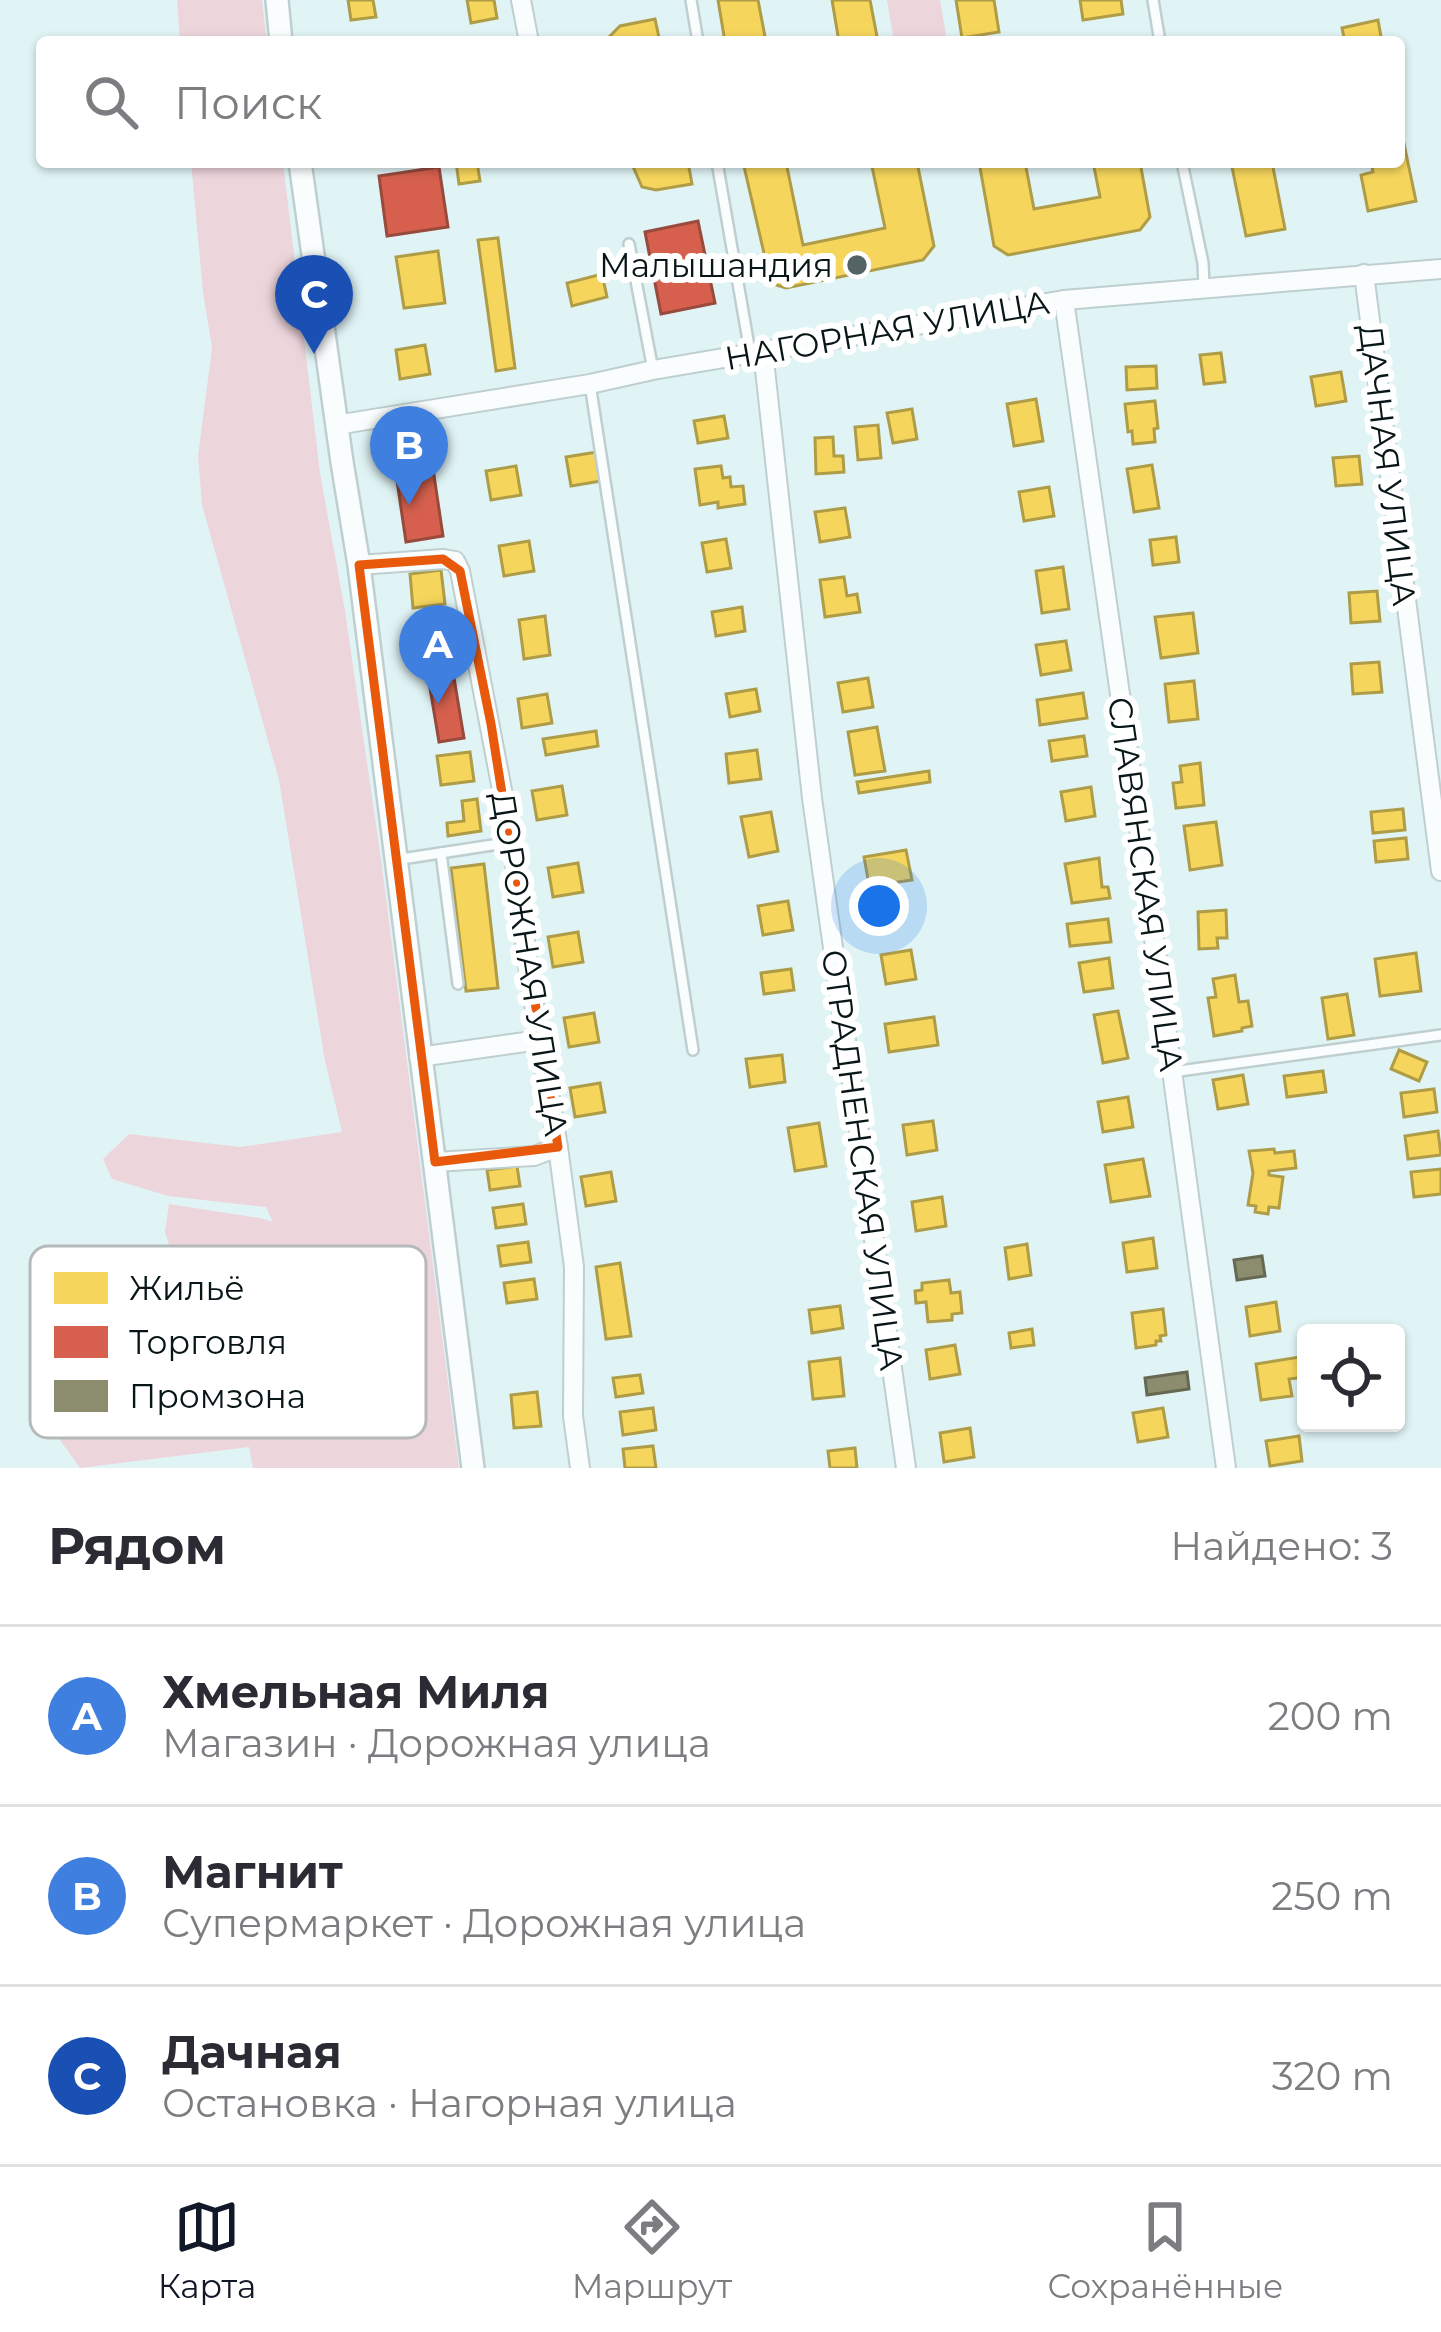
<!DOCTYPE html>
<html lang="ru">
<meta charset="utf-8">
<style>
:root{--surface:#fff;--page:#f2f2f3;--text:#2b2b33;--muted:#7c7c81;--line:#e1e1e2;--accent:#111827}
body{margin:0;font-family:Montserrat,sans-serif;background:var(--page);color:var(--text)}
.controls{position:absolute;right:36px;bottom:36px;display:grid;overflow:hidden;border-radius:12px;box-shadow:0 3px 9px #0004}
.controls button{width:108px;height:108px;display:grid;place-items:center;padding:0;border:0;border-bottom:3px solid var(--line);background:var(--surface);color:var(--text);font:60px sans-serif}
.you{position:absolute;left:879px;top:906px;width:42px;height:42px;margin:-30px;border:9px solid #fff;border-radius:50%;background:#1a73e8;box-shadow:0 0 0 18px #1a73e833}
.badge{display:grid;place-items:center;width:78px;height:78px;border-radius:50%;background:var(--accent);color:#fff;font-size:39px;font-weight:700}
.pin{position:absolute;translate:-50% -99px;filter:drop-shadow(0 3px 6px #0008)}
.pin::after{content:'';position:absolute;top:63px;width:42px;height:36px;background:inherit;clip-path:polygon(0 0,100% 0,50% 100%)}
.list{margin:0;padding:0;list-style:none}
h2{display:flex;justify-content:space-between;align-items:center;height:156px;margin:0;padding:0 48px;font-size:51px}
h2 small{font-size:39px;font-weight:400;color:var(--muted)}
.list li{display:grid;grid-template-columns:78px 1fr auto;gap:36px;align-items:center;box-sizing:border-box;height:180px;padding:0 48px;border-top:3px solid var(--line)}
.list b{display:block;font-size:45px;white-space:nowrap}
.list p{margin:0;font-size:39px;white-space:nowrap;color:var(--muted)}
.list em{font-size:39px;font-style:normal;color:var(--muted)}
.icon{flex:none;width:66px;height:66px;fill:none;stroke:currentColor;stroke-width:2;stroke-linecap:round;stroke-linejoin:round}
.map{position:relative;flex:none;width:1441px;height:1468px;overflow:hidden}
.search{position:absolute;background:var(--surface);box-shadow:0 3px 9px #0004;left:36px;right:36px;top:36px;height:132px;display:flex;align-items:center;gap:30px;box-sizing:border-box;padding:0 42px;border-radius:12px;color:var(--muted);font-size:45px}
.sheet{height:696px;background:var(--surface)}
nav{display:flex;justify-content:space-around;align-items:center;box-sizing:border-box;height:168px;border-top:3px solid var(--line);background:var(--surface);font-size:33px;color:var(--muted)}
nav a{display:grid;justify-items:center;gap:6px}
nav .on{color:var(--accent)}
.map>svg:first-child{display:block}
.green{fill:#edd5dc}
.homes{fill:#f6d55c;stroke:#af9c47;stroke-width:3}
.shops{fill:#d6604d;stroke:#984a3d;stroke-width:3}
.industry{fill:#8c8c6e;stroke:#656954;stroke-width:3}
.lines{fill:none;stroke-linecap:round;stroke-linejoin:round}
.service-casing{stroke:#bfcfd0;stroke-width:14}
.minor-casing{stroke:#bfcfd0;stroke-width:22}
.tertiary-casing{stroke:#bfcfd0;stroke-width:26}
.service{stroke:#fafdfe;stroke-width:9}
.minor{stroke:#fafdfe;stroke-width:18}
.tertiary{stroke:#fafdfe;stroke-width:21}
.marked{fill:none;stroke:#e8590c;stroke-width:9;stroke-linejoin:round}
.poi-dot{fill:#546465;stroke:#fff;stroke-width:4.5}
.labels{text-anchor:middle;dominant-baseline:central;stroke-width:12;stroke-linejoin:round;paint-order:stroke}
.poi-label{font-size:33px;fill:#091617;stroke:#fff;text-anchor:end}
.street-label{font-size:33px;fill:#091617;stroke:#fff}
.key{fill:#fff;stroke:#b5b9b9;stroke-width:3}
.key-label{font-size:33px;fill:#091617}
</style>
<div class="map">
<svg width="1441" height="1468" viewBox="0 0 1441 1468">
<rect width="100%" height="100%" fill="#e0f4f6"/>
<g class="green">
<path d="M177,0H262L267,42H180Z"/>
<path d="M887,0H940L946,34L942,41L894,42Z"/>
<path d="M191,162H283L320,473L345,611L381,859L459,1468H253L249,1447L80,1468L58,1437L70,1351L106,1340L167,1328L198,1338L165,1232L169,1204L260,1218L273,1222L266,1207L168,1196L112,1179L103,1159L129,1134L240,1147L342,1132L325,1061L279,780L202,505L198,456L212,348L203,292Z"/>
</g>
<g class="homes">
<path d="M348,0H373L376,17L351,20Z"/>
<path d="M467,0H494L497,18L471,23Z"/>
<path d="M718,0H758L766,42H725Z"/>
<path d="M832,0H870L878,42H839Z"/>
<path d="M956,0H994L999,32L962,38Z"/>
<path d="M1080,0H1121L1123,14L1083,20Z"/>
<path d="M655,19L660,42H609V37L620,26Z"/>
<path d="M1378,20L1382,42H1345L1342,28Z"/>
<path d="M1399,120L1416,201L1368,211L1361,175L1373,172L1371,162H1399Z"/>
<path d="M456,162H477L480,181L459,184Z"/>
<path d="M631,162H688L692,184L656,190L642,187Z"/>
<path d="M743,162H786L803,245L885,228L871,162H917L934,246L923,260L786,288L776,285L769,275Z"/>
<path d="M979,162H1025L1034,209L1100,197L1093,162H1140L1150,217L1140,230L1008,255L994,246Z"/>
<path d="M1231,162H1272L1285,229L1246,236Z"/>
<path d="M498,238L515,368L496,371L478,240Z"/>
<path d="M438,251L445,303L404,308L396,257Z"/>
<path d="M602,274L607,297L572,306L567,283Z"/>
<path d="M425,345L430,374L400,379L396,350Z"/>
<path d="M1221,353L1225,382L1204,384L1200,355Z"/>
<path d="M1156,366L1157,388L1127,390L1126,367Z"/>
<path d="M1341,372L1346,401L1316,406L1311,377Z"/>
<path d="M1036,399L1043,441L1014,446L1007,404Z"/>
<path d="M1155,401L1158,428L1154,429L1155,442L1133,444L1132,431L1128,432L1125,404Z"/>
<path d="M912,409L917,439L893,443L887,413Z"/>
<path d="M724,416L728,438L698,443L694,421Z"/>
<path d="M878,425L881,458L858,460L855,427Z"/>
<path d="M833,437L834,456H843L844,472L816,474L815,438Z"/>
<path d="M597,452L601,481L571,486L566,457Z"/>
<path d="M1359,456L1362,484L1336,486L1333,458Z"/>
<path d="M1152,465L1159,508L1134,512L1127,469Z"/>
<path d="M516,466L521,495L491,500L486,471Z"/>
<path d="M721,466L723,478L730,477L731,487L743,486L745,504L718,508V502L700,505L695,469Z"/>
<path d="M1049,487L1054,516L1024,521L1019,492Z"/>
<path d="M845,508L850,537L820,542L815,512Z"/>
<path d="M1176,537L1179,562L1153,565L1150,540Z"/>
<path d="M726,539L731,568L707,572L702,543Z"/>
<path d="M529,541L534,571L504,576L499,546Z"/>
<path d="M1063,567L1069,609L1042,613L1036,571Z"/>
<path d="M441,570L445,604L413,608L410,574Z"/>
<path d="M844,577L847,596L857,594L860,612L825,617L820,580Z"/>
<path d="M1377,591L1380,621L1351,623L1349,593Z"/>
<path d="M742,607L745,631L716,636L712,612Z"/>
<path d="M1193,613L1198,653L1161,658L1155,617Z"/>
<path d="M545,616L550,655L524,659L519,620Z"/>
<path d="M1066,641L1071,670L1041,675L1036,645Z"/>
<path d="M1379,662L1382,692L1353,694L1351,664Z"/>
<path d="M868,678L873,707L843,712L838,683Z"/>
<path d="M1194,681L1198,719L1169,722L1165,684Z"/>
<path d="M756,689L760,711L730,717L726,694Z"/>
<path d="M1083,693L1087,718L1040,725L1037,700Z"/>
<path d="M547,694L552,723L522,728L518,699Z"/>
<path d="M877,727L885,771L855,775L848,732Z"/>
<path d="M596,731L598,746L546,755L543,739Z"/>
<path d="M1084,736L1087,756L1052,761L1049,741Z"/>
<path d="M757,750L761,779L729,783L726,754Z"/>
<path d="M470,752L474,781L441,785L437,756Z"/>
<path d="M1200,763L1204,805L1176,808L1173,783L1182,782L1180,766Z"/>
<path d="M929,771L930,782L859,793L857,782Z"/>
<path d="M562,786L567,815L537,820L532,791Z"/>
<path d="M1091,787L1095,816L1066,821L1061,792Z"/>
<path d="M477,799L481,831L448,836L447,823L464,821L462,801Z"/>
<path d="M1403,809L1405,830L1373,833L1371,812Z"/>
<path d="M771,812L778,851L749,857L741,817Z"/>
<path d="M1216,822L1222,865L1190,870L1184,826Z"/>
<path d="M1406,838L1408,859L1376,862L1374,841Z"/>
<path d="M906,850L912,880L898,882L901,902L873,907L864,857Z"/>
<path d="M1099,858L1102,887H1108L1110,898L1072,903L1065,864Z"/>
<path d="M578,863L583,892L553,897L548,868Z"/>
<path d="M484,864L498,988L466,991L451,868Z"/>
<path d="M788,901L793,930L763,935L758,906Z"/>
<path d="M1226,910L1227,938H1217L1218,948L1199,949L1198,912Z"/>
<path d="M1108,919L1111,942L1070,946L1067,924Z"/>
<path d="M578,932L583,962L553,967L548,937Z"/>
<path d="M911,950L916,979L886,984L881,955Z"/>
<path d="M1416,953L1421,991L1380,996L1375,959Z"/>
<path d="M1109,958L1113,988L1084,992L1079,963Z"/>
<path d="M791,969L794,990L764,994L761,973Z"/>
<path d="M1235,975L1239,1002L1248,1001L1252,1026L1242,1028V1031L1214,1036L1208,998L1216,997L1213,979Z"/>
<path d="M1347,994L1354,1035L1328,1039L1322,998Z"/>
<path d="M1118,1011L1128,1058L1103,1063L1094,1015Z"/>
<path d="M594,1013L599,1042L569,1047L564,1018Z"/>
<path d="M934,1017L938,1045L889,1052L885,1024Z"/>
<path d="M1399,1050L1427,1062L1419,1081L1391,1069Z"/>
<path d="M782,1055L785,1082L750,1087L746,1059Z"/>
<path d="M1323,1071L1326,1092L1287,1097L1284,1076Z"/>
<path d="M1243,1075L1248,1104L1218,1109L1213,1080Z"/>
<path d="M600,1083L605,1112L575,1117L570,1088Z"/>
<path d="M1434,1089L1437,1112L1404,1117L1401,1093Z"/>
<path d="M1128,1097L1133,1127L1103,1132L1098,1102Z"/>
<path d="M933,1121L937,1150L907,1155L903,1125Z"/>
<path d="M819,1123L826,1166L795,1171L788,1128Z"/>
<path d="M1438,1131L1441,1155L1408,1159L1405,1136Z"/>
<path d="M1274,1149L1275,1153L1294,1151L1296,1168L1269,1171V1175L1283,1177L1279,1208L1269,1207L1268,1214L1255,1212L1256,1206L1248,1205L1253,1173L1249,1151Z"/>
<path d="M1143,1159L1150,1196L1111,1202L1105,1165Z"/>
<path d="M517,1166L520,1186L490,1190L487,1170Z"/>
<path d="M1441,1169V1194L1414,1197L1411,1172Z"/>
<path d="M611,1172L616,1201L586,1206L581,1177Z"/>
<path d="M942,1197L946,1226L916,1231L912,1202Z"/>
<path d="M523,1204L526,1224L496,1228L493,1208Z"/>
<path d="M1153,1238L1157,1268L1127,1272L1123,1243Z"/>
<path d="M528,1242L531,1262L501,1266L498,1246Z"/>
<path d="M1027,1244L1031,1275L1009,1279L1005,1248Z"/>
<path d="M620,1263L631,1336L606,1339L596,1267Z"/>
<path d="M534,1279L537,1299L507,1303L504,1283Z"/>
<path d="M949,1280L951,1293L960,1292L962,1313L952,1314V1320L928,1322L926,1302L916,1303L915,1291L922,1290V1283Z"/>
<path d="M1276,1302L1280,1331L1250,1336L1246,1307Z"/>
<path d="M840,1306L843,1328L812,1333L809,1310Z"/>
<path d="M1163,1309L1166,1335L1160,1336L1161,1341H1156V1345L1136,1348L1132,1313Z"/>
<path d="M1032,1329L1034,1345L1011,1348L1009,1333Z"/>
<path d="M955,1345L960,1374L930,1379L926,1350Z"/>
<path d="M1306,1356V1377L1289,1379L1292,1396L1261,1400L1256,1364Z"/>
<path d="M840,1358L844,1396L813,1399L809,1362Z"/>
<path d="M640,1375L643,1393L616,1397L613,1378Z"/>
<path d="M537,1392L541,1426L514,1428L511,1395Z"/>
<path d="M653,1408L656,1430L623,1435L620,1412Z"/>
<path d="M1163,1408L1168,1437L1138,1442L1133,1413Z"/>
<path d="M970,1428L974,1457L944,1462L940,1433Z"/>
<path d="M1299,1436L1302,1461L1270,1466L1266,1441Z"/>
<path d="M653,1446L656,1468H625L623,1449Z"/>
<path d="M855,1448L857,1468H830L828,1451Z"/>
</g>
<g class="shops">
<path d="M439,167L448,227L387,236L379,176Z"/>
<path d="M698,221L715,303L661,314L645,232Z"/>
<path d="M432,462L443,536L406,542L395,467Z"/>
<path d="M451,660L464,738L439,742L426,664Z"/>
</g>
<g class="industry">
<path d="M1262,1256L1265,1276L1237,1280L1234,1260Z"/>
<path d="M1187,1372L1189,1389L1147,1395L1145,1378Z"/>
</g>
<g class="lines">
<defs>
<g id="service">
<path d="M691,0L698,42"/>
<path d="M1153,0L1160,42"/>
<path d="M717,162L750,352"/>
<path d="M1182,162L1203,263L1204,286"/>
<path d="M629,244L653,370"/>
<path d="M590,384L693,1050"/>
<path d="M441,853L458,984"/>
<path d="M395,860L512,842"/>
<path d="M1172,1072L1441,1035"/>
</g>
<g id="minor">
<path d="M521,0L529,42"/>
<path d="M1364,274L1441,871"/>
<path d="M1064,300L1139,828L1226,1468"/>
<path d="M763,351L812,798L906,1468"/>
<path d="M336,425L590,384L653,370L1064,300L1441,269"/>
<path d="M359,565L443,559L455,561L460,571L512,842L530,980L558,1147L574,1267L573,1416L580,1468"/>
<path d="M419,1057L539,1040"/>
<path d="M435,1162L534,1156L558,1147"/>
</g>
<g id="tertiary">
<path d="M277,0L281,42"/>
<path d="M300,162L342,462L359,565L473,1468"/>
</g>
</defs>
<use href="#service" class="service-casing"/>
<use href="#minor" class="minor-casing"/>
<use href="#tertiary" class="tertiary-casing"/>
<use href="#service" class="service"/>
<use href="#minor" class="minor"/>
<use href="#tertiary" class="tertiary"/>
</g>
<path class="marked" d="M443,559L460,571L491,724L558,1147L435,1162L359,565Z"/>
<circle class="poi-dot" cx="857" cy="265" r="12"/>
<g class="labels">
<g class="poi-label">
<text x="833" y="265">Малышандия</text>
</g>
<g class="street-label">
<text transform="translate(887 330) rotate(-10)">НАГОРНАЯ УЛИЦА</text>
<text transform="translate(1388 465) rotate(83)">ДАЧНАЯ УЛИЦА</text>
<text transform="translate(1146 884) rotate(82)">СЛАВЯНСКАЯ УЛИЦА</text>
<text transform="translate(530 964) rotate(81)">ДОРОЖНАЯ УЛИЦА</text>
<text transform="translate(863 1160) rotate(82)">ОТРАДНЕНСКАЯ УЛИЦА</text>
</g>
</g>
<rect x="30" y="1246" width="396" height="192" rx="18" class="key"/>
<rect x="54" y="1272" width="54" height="32" fill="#f6d55c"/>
<rect x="54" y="1326" width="54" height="32" fill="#d6604d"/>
<rect x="54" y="1380" width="54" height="32" fill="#8c8c6e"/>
<g class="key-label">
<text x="129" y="1300">Жильё</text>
<text x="129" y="1354">Торговля</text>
<text x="129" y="1408">Промзона</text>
</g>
</svg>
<div class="controls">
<button><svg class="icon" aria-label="locate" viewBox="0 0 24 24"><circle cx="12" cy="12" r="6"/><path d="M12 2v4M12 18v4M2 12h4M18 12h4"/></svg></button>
</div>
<div class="you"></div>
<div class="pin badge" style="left:438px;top:704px;background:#3f7fe0">A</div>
<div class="pin badge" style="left:409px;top:505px;background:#3f7fe0">B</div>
<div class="pin badge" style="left:314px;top:354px;background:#1a4fb4">C</div>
<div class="search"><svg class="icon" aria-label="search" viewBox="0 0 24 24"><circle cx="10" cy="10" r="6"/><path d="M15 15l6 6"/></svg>Поиск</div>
</div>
<section class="sheet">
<h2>Рядом<small>Найдено: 3</small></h2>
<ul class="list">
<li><span class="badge" style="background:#3f7fe0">A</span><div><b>Хмельная Миля</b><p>Магазин · Дорожная улица</p></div><em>200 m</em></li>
<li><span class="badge" style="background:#3f7fe0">B</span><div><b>Магнит</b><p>Супермаркет · Дорожная улица</p></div><em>250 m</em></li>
<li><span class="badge" style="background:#1a4fb4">C</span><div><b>Дачная</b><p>Остановка · Нагорная улица</p></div><em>320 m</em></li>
</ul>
</section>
<nav>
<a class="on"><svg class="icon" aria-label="map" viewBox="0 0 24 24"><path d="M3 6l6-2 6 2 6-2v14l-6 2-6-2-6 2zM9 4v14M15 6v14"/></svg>Карта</a>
<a><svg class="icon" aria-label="directions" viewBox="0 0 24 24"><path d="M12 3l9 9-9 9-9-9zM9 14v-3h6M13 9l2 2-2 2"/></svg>Маршрут</a>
<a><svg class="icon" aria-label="saved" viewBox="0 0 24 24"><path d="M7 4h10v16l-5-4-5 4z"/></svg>Сохранённые</a>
</nav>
